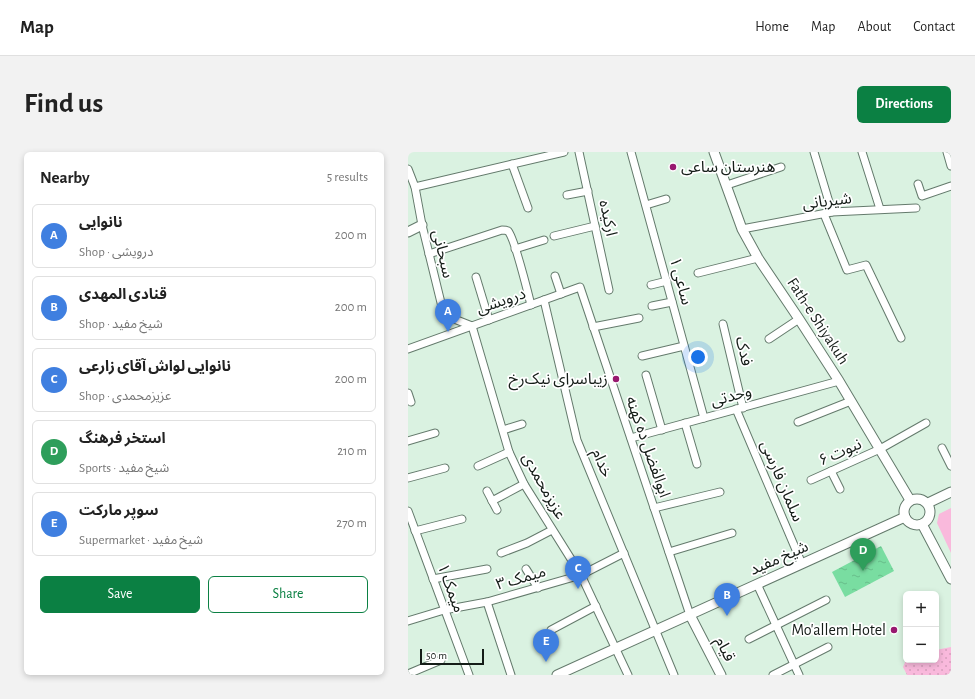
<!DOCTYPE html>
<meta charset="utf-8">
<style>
:root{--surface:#fff;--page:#f2f2f2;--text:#222;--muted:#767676;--line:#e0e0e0;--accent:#0b8043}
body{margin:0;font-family:"Alegreya Sans","Noto Sans Arabic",sans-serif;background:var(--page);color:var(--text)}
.controls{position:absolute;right:12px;bottom:12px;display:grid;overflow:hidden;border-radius:6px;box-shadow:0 2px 6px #0003}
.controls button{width:36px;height:36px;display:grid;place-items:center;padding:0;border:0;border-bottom:1px solid var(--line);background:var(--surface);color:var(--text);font:20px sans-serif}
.scale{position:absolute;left:12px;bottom:10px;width:64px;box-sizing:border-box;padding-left:4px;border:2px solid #151d18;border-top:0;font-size:11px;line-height:14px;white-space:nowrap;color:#151d18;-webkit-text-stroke:3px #fff;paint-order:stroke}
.you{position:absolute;left:290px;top:205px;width:14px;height:14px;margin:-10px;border:3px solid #fff;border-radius:50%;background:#1a73e8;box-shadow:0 0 0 6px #1a73e833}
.badge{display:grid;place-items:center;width:26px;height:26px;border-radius:50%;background:var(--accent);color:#fff;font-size:13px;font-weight:700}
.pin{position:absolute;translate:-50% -33px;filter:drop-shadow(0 1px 2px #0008)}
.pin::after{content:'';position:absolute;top:21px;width:14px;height:12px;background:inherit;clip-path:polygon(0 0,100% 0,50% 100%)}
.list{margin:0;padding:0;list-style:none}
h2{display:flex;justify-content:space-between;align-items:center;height:52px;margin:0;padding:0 16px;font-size:17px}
h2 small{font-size:13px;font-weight:400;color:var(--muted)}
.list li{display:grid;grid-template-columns:26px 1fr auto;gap:12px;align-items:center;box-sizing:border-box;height:64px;margin:0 8px 8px;padding:0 8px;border:1px solid var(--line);border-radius:6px}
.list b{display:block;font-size:15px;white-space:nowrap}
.list p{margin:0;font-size:13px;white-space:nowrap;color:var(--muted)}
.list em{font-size:13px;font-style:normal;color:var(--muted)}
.actions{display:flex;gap:8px;padding:12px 16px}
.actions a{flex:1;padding:9px 0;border:1px solid var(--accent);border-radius:6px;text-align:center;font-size:14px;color:var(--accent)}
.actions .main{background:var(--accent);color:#fff}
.map{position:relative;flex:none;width:543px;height:523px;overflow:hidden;border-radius:6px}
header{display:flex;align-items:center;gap:24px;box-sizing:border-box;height:56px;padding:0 20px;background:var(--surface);border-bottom:1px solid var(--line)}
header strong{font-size:19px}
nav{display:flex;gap:22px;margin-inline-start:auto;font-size:14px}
.intro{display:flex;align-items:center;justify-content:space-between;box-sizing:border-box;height:96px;padding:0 24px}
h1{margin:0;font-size:28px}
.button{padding:10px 18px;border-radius:6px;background:var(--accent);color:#fff;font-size:14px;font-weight:700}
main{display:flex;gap:24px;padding:0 24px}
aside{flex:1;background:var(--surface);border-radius:6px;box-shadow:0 2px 6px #0003}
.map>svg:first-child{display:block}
.green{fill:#f9b9dc}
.park{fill:url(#park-dots)}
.water{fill:url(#water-ripples)}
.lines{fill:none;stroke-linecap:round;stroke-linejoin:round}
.minor-casing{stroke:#647a6c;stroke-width:9}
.tertiary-casing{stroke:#647a6c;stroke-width:11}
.minor{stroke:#fff;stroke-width:7}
.tertiary{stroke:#fff;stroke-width:9}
.poi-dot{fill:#98186f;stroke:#fff;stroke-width:1.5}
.labels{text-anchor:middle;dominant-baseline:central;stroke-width:3.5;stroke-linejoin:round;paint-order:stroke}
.poi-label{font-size:16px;fill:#151d18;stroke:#fff;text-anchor:end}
.street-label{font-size:16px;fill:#151d18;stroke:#fff}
</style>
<header>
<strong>Map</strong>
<nav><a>Home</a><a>Map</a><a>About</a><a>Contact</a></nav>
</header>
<div class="intro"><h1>Find us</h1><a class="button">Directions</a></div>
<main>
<aside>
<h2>Nearby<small>5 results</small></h2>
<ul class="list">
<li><span class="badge" style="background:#3f7fe0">A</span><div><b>نانوایی</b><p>Shop · درویشی</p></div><em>200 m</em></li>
<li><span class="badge" style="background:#3f7fe0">B</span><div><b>قنادی المهدی</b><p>Shop · شیخ مفید</p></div><em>200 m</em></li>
<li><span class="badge" style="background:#3f7fe0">C</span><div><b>نانوایی لواش آقای زارعی</b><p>Shop · عزیزمحمدی</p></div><em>200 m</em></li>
<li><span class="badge" style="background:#2e9e5b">D</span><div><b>استخر فرهنگ</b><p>Sports · شیخ مفید</p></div><em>210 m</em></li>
<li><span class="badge" style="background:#3f7fe0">E</span><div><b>سوپر مارکت</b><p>Supermarket · شیخ مفید</p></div><em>270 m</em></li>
</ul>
<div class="actions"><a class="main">Save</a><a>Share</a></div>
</aside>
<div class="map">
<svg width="543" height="523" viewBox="0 0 543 523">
<defs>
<pattern id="park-dots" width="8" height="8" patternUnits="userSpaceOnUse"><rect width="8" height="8" fill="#f9b9dc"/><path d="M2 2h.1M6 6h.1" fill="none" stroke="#d59fbc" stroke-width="1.8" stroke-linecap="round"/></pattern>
<pattern id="water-ripples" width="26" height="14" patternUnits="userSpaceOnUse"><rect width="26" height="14" fill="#79dda1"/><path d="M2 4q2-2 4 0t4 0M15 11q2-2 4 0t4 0" fill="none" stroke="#68bd8a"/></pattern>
</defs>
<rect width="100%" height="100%" fill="#daf2e1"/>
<path class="green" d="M543,356V401L529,371L531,362Z"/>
<path class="park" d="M543,495V523H499L495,515L498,508H528V498Z"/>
<path class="water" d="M473,394L486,419L437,445L424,420Z"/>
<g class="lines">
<defs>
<g id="minor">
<path d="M171,0L201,138"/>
<path d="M223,0L296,266"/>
<path d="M406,0L424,60"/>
<path d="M454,0L472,57"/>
<path d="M539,0L543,14"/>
<path d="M104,12L120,56"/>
<path d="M0,17L7,35L14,73L36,163L64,174L101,300L116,332L173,423L220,523"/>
<path d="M510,32L514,44L543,34"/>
<path d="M319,33L373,15"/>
<path d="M7,35L156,0"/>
<path d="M159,43L180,39"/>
<path d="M238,53L258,47"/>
<path d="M416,62L439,118L458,113L493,186"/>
<path d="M334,77L424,60L508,56"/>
<path d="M146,84L187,74"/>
<path d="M107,97L136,88"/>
<path d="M21,102L94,78C96,78 98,78 100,79C106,85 120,141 123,153"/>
<path d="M290,121L350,106"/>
<path d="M147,124L153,142"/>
<path d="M68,125L81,168"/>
<path d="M243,133L259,129"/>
<path d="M136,148L169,288L266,523"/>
<path d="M244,154L264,150"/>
<path d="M315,172L335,256"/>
<path d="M185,175L231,166"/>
<path d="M361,187L391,167"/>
<path d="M0,197L172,135L282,463"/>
<path d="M234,204L276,194"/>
<path d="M238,223L254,278"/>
<path d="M0,241L3,250"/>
<path d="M328,257L394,412"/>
<path d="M390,270L443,249"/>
<path d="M277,271L289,312"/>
<path d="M95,278L114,272"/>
<path d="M223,286L431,229"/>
<path d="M0,289L27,281"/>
<path d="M534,296L543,314"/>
<path d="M70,314L101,300"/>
<path d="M423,319L432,337"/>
<path d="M0,326L37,316"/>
<path d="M403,328L472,297L518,271"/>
<path d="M79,339L89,358"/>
<path d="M84,349L116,332"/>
<path d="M246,356L312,340"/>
<path d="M0,359L61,523"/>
<path d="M7,379L54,367"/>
<path d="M261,400L324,381"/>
<path d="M93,401L119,391L144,378"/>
<path d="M118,417L130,436"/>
<path d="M25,427L79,417"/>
<path d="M349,432L391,523"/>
<path d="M79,450L103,523"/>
<path d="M0,469L36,458L79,450L173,423L216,401"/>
<path d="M143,478L188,454"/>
<path d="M341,487L418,448"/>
<path d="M0,522L33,508"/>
<path d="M365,523L420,495"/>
</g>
<g id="tertiary">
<path d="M306,0L334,77L350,106L391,167L431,229L502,348"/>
<path d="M0,80L14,73"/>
<circle cx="509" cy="360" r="13"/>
<path d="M520,351L543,340"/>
<path d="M514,372L543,427"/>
<path d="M282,463L313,523"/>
<path d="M149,523L497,365"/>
</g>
</defs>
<use href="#minor" class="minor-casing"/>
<use href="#tertiary" class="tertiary-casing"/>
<use href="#minor" class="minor"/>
<use href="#tertiary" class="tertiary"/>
</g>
<g class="poi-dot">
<circle cx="265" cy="15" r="4"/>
<circle cx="208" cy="227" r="4"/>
<circle cx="486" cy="478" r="4"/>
</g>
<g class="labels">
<g class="poi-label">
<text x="273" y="15" text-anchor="start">هنرستان ساعی</text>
<text x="200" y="227">زیباسرای نیک‌رخ</text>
<text x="478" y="478">Mo'allem Hotel</text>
</g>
<g class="street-label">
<text transform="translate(419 49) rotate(-7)">شیربانی</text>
<text transform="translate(200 66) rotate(78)">ارکیده</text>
<text transform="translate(35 102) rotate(77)">سبحانی</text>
<text transform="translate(273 129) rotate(75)">ساعی ۱</text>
<text transform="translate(93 149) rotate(-19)">درویشی</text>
<text transform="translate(410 169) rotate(57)">Fath-e Shiyakuh</text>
<text transform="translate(336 199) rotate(77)">فدک</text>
<text transform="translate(323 244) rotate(-15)">وحدتی</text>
<text transform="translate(240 295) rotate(71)">ابوالفضل ده کهنه</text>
<text transform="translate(432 300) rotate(-24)">نبوت ۶</text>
<text transform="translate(194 311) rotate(67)">خدام</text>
<text transform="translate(374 329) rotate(67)">سلمان فارسی</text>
<text transform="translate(136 334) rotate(61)">عزیزمحمدی</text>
<text transform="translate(371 406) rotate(-24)">شیخ مفید</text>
<text transform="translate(113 426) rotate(-16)">میمک ۳</text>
<text transform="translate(43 436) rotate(70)">میمک ۱</text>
<text transform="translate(317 497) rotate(63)">قیام</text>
</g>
</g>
</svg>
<div class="controls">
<button>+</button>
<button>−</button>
</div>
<div class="scale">50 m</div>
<div class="you"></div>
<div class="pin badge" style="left:40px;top:180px;background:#3f7fe0">A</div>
<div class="pin badge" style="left:319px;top:464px;background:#3f7fe0">B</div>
<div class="pin badge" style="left:170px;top:437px;background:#3f7fe0">C</div>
<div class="pin badge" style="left:455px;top:419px;background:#2e9e5b">D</div>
<div class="pin badge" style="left:138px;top:510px;background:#3f7fe0">E</div>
</div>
</main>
